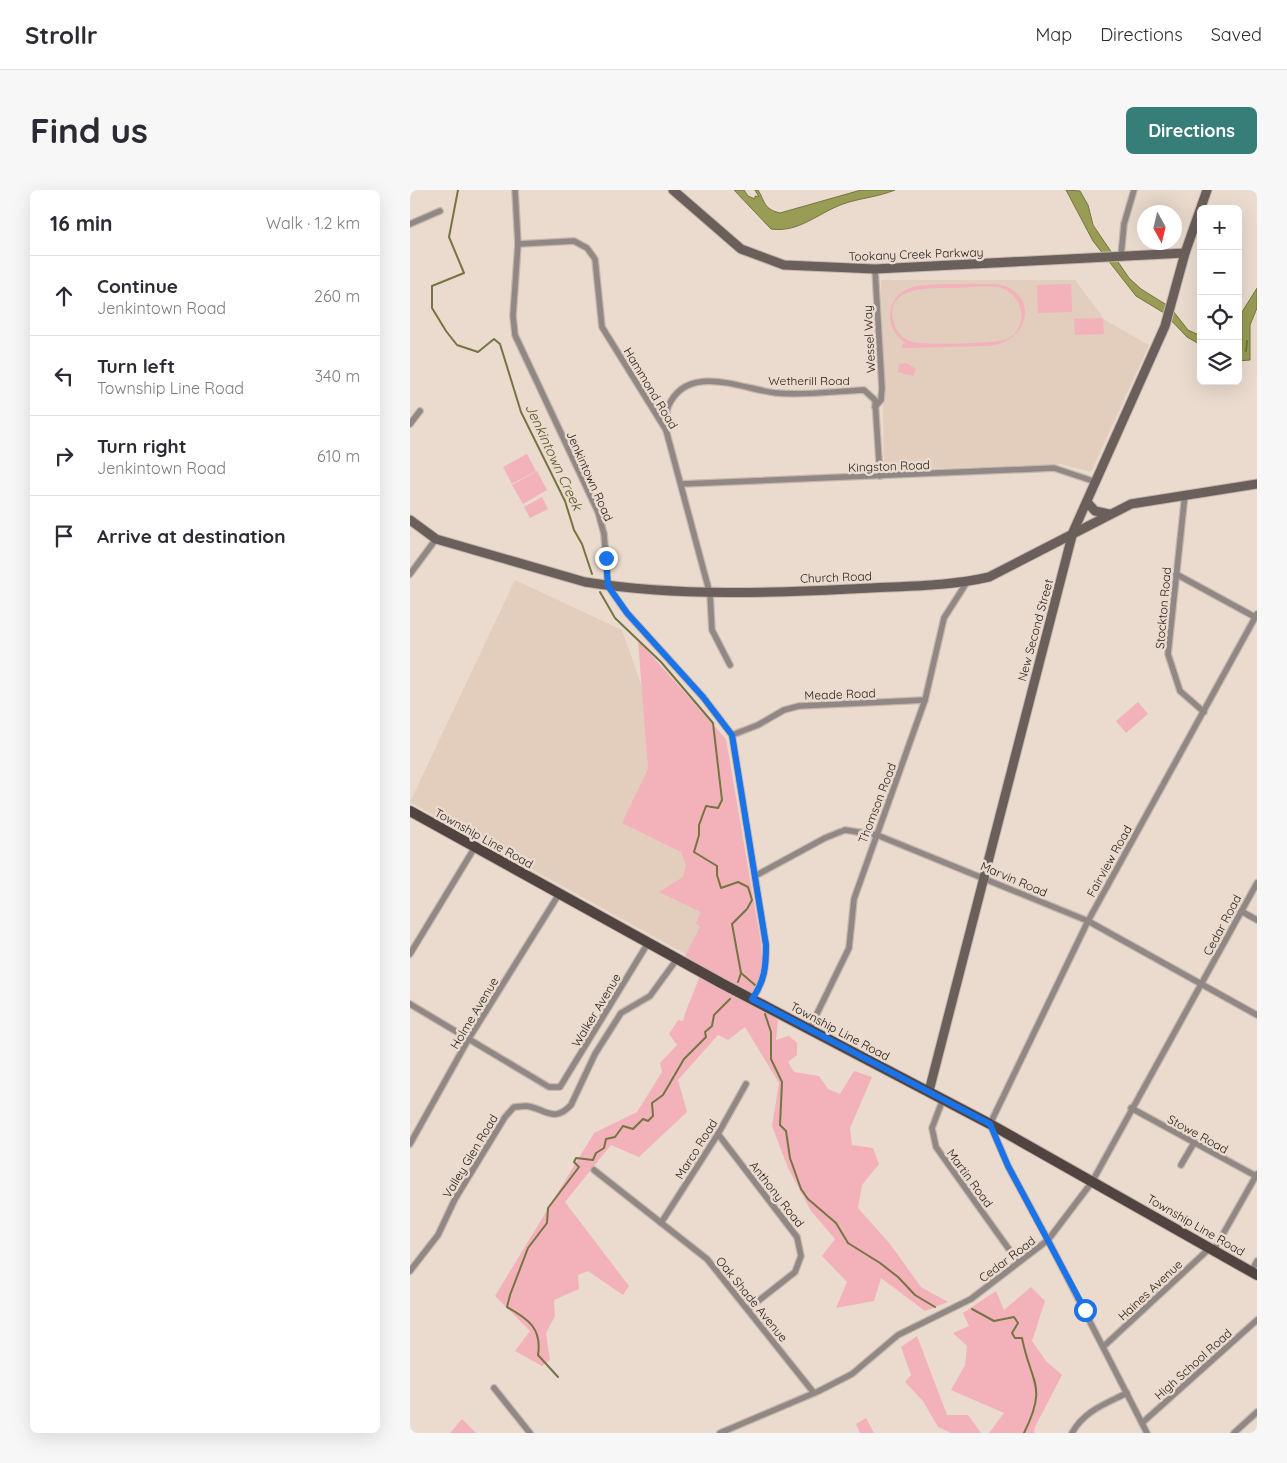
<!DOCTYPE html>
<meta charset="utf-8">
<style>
:root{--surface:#fff;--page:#f7f7f7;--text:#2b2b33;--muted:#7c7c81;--line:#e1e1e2;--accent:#367e77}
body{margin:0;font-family:Quicksand,sans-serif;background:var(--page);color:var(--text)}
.controls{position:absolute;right:15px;top:15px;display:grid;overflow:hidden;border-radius:8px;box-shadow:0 5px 20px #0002}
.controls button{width:45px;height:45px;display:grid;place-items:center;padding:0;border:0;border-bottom:1px solid var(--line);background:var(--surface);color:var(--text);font:25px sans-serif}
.compass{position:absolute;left:727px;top:15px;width:45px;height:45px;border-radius:50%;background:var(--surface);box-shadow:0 5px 20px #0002;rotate:172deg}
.stop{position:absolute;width:15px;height:15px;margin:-11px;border:4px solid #1a73e8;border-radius:50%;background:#fff}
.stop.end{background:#1a73e8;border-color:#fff;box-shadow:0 1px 5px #0008}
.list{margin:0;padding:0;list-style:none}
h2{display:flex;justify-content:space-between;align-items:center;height:65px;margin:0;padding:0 20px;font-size:21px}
h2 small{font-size:16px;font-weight:400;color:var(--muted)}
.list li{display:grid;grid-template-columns:32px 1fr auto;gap:15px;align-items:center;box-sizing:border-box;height:80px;padding:0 20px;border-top:1px solid var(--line)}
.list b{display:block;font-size:19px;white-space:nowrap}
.list p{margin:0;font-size:16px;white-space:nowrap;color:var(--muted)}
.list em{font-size:16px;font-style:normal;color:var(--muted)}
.icon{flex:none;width:28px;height:28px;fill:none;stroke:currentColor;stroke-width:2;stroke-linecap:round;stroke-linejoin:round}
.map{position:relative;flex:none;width:847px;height:1243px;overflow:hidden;border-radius:8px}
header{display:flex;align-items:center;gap:30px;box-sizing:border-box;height:70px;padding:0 25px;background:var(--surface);border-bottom:1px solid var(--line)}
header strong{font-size:24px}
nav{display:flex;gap:28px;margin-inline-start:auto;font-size:18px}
.intro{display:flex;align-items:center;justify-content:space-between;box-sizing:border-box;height:120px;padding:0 30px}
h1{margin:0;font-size:35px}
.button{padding:12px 22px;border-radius:8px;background:var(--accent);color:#fff;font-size:18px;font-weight:700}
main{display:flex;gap:30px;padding:0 30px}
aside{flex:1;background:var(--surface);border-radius:8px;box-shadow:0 5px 20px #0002}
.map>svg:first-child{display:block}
.built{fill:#e3cdbd}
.green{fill:#f3b1ba;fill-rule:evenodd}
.water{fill:#989c54;stroke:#747541}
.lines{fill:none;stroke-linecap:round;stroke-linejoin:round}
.stream{stroke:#747541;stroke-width:2}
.street-casing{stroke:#c6b8ae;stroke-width:8}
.secondary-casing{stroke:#c6b8ae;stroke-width:11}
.primary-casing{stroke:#c6b8ae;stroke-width:12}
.street{stroke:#918886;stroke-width:5.5}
.secondary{stroke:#6b5f5c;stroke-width:9}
.primary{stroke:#51433f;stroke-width:10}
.route{stroke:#1a73e8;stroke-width:6}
.labels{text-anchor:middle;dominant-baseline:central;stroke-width:5;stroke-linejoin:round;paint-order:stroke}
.street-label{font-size:12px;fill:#1f1915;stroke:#ebdbcf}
.water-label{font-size:14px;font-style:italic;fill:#53551f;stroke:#ebdbcf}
</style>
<header>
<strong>Strollr</strong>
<nav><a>Map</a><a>Directions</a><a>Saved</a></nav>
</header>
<div class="intro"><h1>Find us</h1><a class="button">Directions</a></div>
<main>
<aside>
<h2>16 min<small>Walk · 1.2 km</small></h2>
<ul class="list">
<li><svg class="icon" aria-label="ahead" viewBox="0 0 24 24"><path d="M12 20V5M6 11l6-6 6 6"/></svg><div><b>Continue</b><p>Jenkintown Road</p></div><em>260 m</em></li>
<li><svg class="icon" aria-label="left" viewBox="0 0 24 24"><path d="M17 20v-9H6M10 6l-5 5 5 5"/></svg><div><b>Turn left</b><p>Township Line Road</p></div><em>340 m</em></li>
<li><svg class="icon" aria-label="right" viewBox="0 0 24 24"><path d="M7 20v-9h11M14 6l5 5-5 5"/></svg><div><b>Turn right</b><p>Jenkintown Road</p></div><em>610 m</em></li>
<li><svg class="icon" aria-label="arrive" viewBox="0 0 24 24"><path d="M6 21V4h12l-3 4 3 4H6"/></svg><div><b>Arrive at destination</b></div></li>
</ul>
</aside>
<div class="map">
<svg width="847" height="1243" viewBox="0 0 847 1243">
<rect width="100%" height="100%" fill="#ebdbcf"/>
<g class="built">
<path d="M471,90H665L695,130L739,155L681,282L651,274L474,280Z"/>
<path d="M105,390L212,440L238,514L296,731L290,772L0,612Z"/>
</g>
<g class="green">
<path d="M586,94C628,100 623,151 579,156L492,158V154L496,153C486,147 479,136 480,124C481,112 489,101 500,98C517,92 566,95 586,94ZM589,97C613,104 621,137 597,149C587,154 512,155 502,152C493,149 486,142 484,133C472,94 524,98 547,98C561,97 575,96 589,97Z"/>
<path d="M661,94L662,122L628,123L627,95Z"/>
<path d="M691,128L693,130L694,144L665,145L664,129Z"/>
<path d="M496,173L506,179L503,186L488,182L489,174Z"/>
<path d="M117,264L126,281L102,294L93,277Z"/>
<path d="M127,281L137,300L113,314L102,295Z"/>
<path d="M132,307L138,319L120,328L114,317Z"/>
<path d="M228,450L316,549L351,753L353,780L344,801L368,831L366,850L379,846L387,853V865L378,872L384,882L409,886L418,899L430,904L444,881L462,887L440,938L442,955L463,958L469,974L452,995L448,1018L480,1054L511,1097L538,1112L515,1121L471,1088L464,1111L426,1118L437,1092L412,1066L425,1049L401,1021L378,978L362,936L369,893L335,837L318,850L308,845L268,890L277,922L229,967L201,955L155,1012L219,1096L213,1105L178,1081L168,1085L169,1099L144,1110L145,1126L136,1143L140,1170L132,1176L105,1161L120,1141L85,1106L184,943L227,922L252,882L250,873L267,855L259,844L268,830L273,831C278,812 288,796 292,777L275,766L290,737L286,733L291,722L249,702L273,687L276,675L271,662L212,633L238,579Z"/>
<path d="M728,512L738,524L716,543L706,531Z"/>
<path d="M621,1097L635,1111L622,1151L636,1171L652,1185L625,1237L624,1243H579L594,1223L541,1200L555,1175L557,1156L543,1143L559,1136L553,1123L586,1101L594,1120Z"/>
<path d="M507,1146L537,1225H558L571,1243H541L528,1237L513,1211L495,1192L501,1185L491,1157Z"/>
<path d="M456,1228L464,1243H450L446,1234Z"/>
<path d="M52,1229L66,1243H40Z"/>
</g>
<g class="water">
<path d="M324,0H334L338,6L345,9V6L349,7L345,0H348C355,11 353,19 370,23L451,0H485C468,7 450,8 433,14C408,23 389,43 361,39Z"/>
<path d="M656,0L670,1L678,15L683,35L719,88L731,99L760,117L778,140L791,146V155L777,147L754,123L726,106L683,51Z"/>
<path d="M847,98V118L840,135V170L828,171V165L832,160V122Z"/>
</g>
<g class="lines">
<g class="stream">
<path d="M48,0L39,47L54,83L22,96V118L36,141L47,155L68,162L84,149L90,154L111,222L155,311L164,340L172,354L182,384"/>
<path d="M836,161L837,151"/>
<path d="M190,402L205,428L251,472L303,533L312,610L308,618L296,616L289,635V645L284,662L307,676V685L311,698L328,692L338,697L342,710L337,719L322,734L331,783L345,795"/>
<path d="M328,792L331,783"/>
<path d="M355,824L361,842V869L372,892L370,935L376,941L380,968L391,999L398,1009L426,1033L438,1053L470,1073L488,1087L505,1105L525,1117"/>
<path d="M562,1119L584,1131L604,1127L608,1133L602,1143L605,1148H612C621,1194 638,1195 614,1243"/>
<path d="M148,1187L128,1165C132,1139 119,1129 97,1117L100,1105L118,1058L137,1033L138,1018L169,977L164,972L166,968L183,970L186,963L194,958L196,949L205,947L213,936L223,939L233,929L238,931L243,926L242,913L253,905L274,869L296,847L295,842L302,836L304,825L320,809"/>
</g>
<defs>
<g id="street">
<path d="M105,0L108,54L103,126L105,145L188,322L194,344L198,396L217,423L293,507L322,545L356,755C356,776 355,791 342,809"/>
<path d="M0,34L30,21"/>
<path d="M108,54L164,51L177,58L185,69L192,137L256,240L300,404L302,440L320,475"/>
<path d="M711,66L714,34L724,0"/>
<path d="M465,79L472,198L471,210L465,217"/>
<path d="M0,234L10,221"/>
<path d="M256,240C257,233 256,223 258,217C277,172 332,199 366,203C394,206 425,201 454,200L465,210L470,286"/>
<path d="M271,294L644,278L686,292"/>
<path d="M775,304L758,464L770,501L794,522"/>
<path d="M0,384L26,349"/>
<path d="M766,384L845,427"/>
<path d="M322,545L348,535L374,520L389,516L515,510"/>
<path d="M345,686L415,648L435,640L467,645L678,731L847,825"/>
<path d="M831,721L847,730"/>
<path d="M0,764L65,657"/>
<path d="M0,814L139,897H150L238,753"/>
<path d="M399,840L439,758L444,709L515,510L534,428L557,392"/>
<path d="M533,909L522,938L526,957L608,1072"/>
<path d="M721,918L846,986"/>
<path d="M308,944L387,1047L391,1066L385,1082L338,1119"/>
<path d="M0,954L58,850L149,704"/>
<path d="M771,975L784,953"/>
<path d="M184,980L297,1069L404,1203"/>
<path d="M251,1033L308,944L336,894"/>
<path d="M804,1060L847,984"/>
<path d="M0,1081L28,1045L45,1009L95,927L104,917C108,917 112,916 116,916C135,918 143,934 161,915L185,864L211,823L240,806L267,769"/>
<path d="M841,1082L847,1071"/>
<path d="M694,1156L800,1058"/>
<path d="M84,1198L120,1243"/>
<path d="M732,1233L847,1130"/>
<path d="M310,1243L409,1201L442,1184L488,1145L561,1109L638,1050L682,992L847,693"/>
<path d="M662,1243C674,1221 695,1214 717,1203"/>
<path d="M737,1243L638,1050L598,976L580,934L678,731L847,424"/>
<path d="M824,1243L847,1222"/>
</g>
<g id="secondary">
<path d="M263,0L331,59L374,75L465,79L775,63"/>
<path d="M677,312L685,321L699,324"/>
<path d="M0,330L26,349L175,392C270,407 366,403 461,398C500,396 540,396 579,387L721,314L847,294"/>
<path d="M519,901L663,342L755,136L775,63L797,0"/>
</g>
<path id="primary" d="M0,621L311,793L580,934L847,1085"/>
</defs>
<use href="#street" class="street-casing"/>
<use href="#secondary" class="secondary-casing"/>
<use href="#primary" class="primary-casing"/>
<use href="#street" class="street"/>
<use href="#secondary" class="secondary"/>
<use href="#primary" class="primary"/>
</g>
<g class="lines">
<path class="route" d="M196,368L198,396L217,423L293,507L322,545L356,755C356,776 355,791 342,809L580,934L598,976L675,1120"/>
</g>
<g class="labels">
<g class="street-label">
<text transform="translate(506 64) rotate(-2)">Tookany Creek Parkway</text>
<text transform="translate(459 149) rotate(-93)">Wessel Way</text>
<text x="399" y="190">Wetherill Road</text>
<text transform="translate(241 198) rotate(59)">Hammond Road</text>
<text transform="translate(479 276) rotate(-2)">Kingston Road</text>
<text transform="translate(180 286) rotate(66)">Jenkintown Road</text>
<text transform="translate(426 387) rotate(-2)">Church Road</text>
<text transform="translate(753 418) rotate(-85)">Stockton Road</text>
<text transform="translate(625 440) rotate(-75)">New Second Street</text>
<text transform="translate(430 504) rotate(-2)">Meade Road</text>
<text transform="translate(467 613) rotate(-69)">Thomson Road</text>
<text transform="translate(74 648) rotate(29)">Township Line Road</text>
<text transform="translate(699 671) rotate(-61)">Fairview Road</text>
<text transform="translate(604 689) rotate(23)">Marvin Road</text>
<text transform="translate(812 735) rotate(-62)">Cedar Road</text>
<text transform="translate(186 820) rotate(-59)">Walker Avenue</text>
<text transform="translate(64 823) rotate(-59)">Holme Avenue</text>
<text transform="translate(430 841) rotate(28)">Township Line Road</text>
<text transform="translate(788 944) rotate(29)">Stowe Road</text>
<text transform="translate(286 959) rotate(-58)">Marco Road</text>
<text transform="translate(60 966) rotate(-59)">Valley Glen Road</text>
<text transform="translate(560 988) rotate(54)">Martin Road</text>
<text transform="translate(367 1004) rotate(52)">Anthony Road</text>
<text transform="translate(786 1035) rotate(30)">Township Line Road</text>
<text transform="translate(597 1069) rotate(-37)">Cedar Road</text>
<text transform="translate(740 1100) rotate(-43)">Haines Avenue</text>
<text transform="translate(342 1109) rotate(51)">Oak Shade Avenue</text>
<text transform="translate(783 1174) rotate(-42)">High School Road</text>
</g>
<g class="water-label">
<text transform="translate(144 267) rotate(65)">Jenkintown Creek</text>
</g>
</g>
</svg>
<div class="controls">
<button>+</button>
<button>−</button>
<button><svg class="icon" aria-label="locate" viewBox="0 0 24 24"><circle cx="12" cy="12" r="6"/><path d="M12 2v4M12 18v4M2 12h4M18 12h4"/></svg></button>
<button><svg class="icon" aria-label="layers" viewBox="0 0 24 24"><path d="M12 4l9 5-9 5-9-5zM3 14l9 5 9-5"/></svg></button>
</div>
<svg class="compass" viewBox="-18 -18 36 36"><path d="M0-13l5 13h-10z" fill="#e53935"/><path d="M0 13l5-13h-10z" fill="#7c7c81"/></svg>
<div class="stop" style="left:675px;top:1120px"></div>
<div class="stop end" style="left:196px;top:368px"></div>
</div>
</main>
